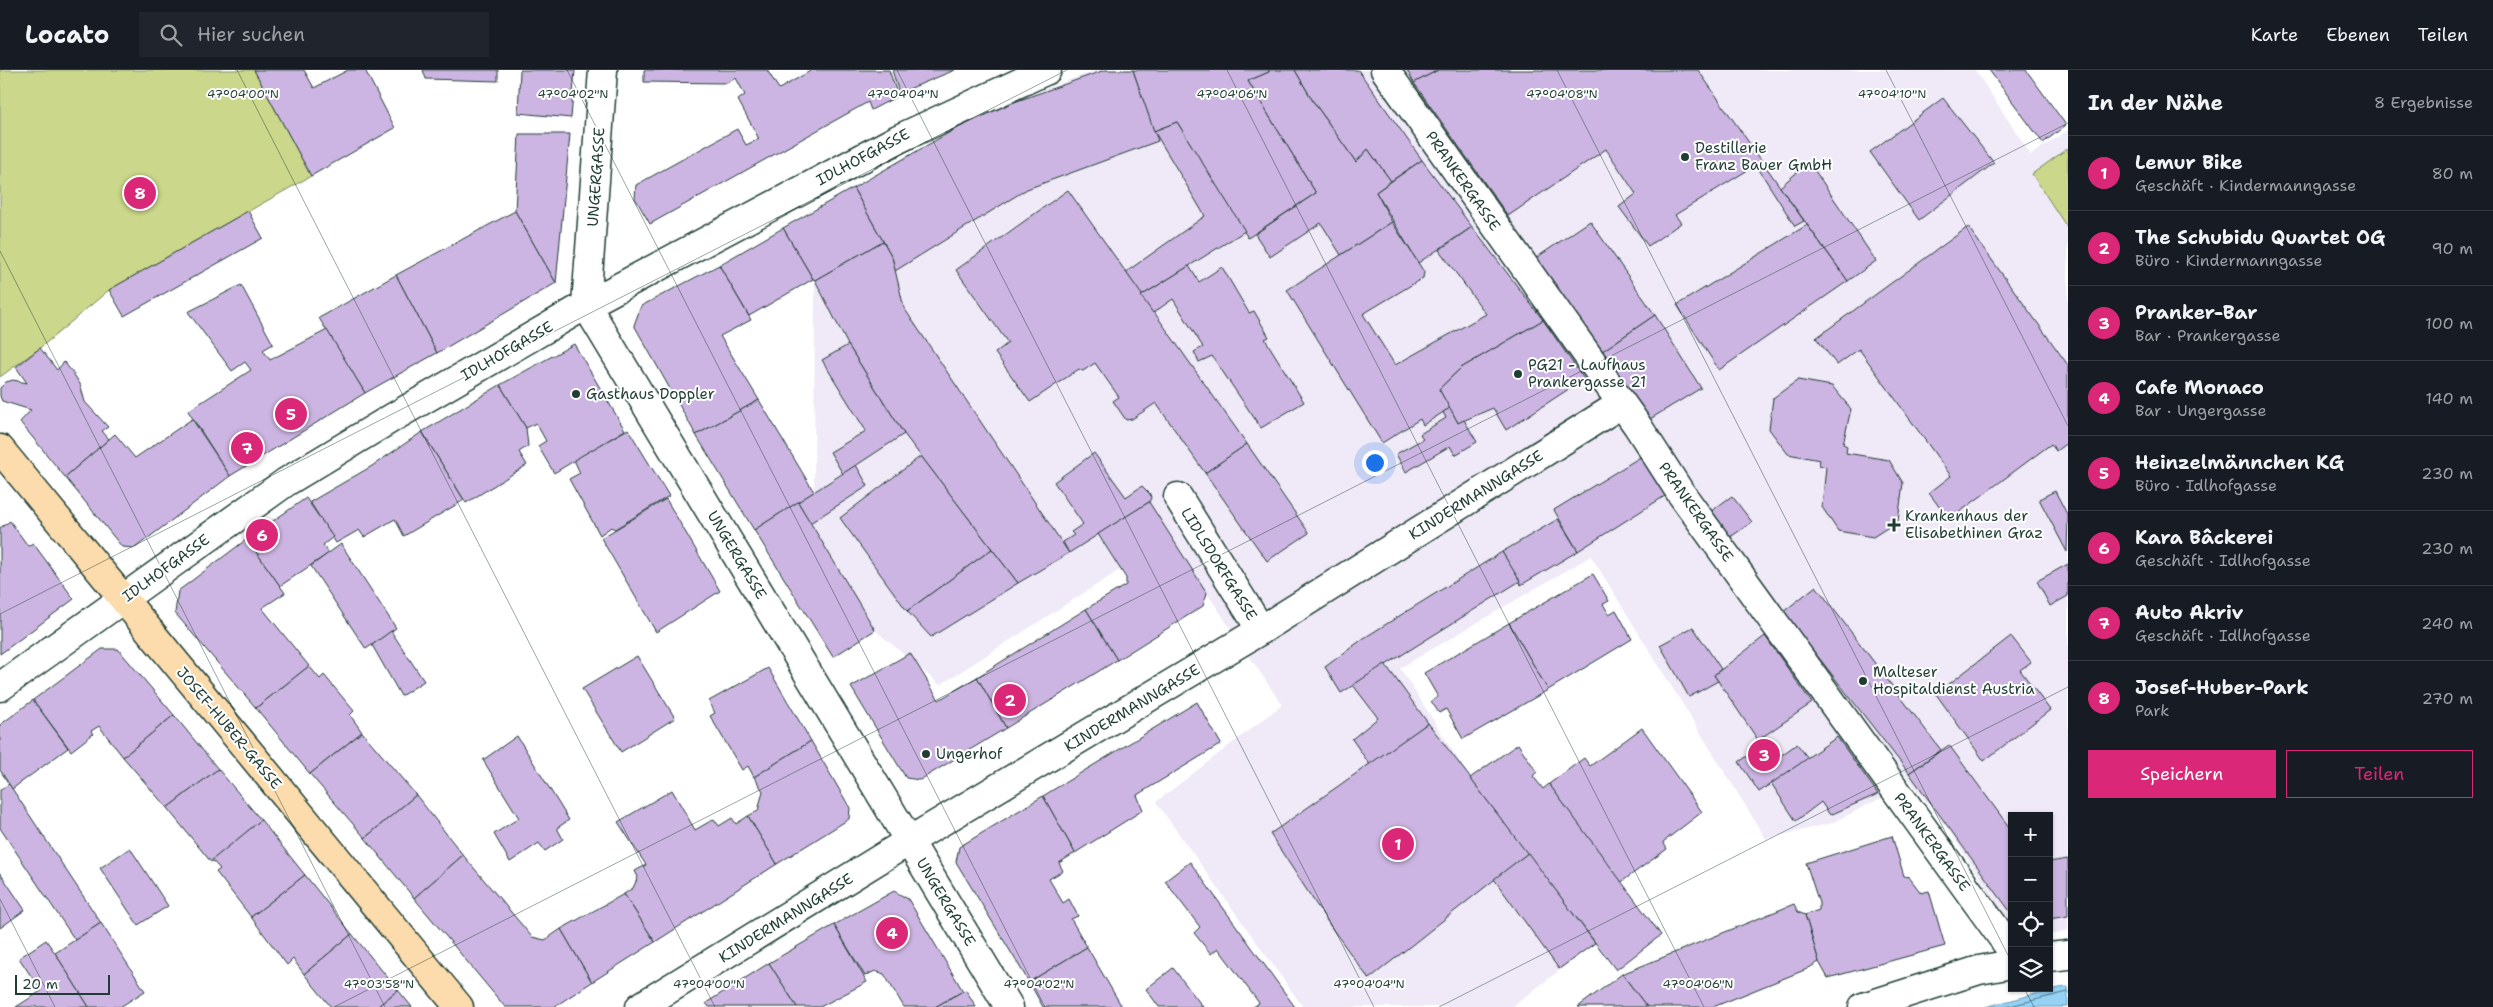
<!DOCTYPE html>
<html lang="de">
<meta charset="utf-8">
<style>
:root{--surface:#171b24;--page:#20242c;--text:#f1f3f6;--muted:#9ea1a6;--line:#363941;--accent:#db2777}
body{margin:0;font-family:"Shantell Sans",sans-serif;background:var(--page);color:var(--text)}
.controls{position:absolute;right:15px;bottom:15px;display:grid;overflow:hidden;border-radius:0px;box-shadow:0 1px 4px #0004}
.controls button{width:45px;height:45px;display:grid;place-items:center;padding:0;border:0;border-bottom:1px solid var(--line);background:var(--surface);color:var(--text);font:25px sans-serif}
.scale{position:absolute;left:15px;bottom:12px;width:95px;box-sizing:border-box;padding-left:5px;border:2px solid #1f3d34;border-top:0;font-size:14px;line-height:18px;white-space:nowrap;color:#1f3d34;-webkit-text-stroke:4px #fff;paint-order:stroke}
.you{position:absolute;left:1374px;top:392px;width:18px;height:18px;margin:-12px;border:4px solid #fff;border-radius:50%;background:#1a73e8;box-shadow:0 0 0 8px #1a73e833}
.badge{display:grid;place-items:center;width:32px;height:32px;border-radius:50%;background:var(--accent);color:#fff;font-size:16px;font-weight:700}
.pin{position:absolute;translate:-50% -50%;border:2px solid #fff;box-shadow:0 1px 5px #0006}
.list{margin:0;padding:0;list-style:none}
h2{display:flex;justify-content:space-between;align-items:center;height:65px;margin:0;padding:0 20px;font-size:21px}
h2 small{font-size:16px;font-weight:400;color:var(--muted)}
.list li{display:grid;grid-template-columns:32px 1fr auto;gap:15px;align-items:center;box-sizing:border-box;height:75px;padding:0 20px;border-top:1px solid var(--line)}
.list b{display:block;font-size:19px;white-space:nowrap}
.list p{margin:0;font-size:16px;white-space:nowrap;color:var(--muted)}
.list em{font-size:16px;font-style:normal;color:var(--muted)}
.actions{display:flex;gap:10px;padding:15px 20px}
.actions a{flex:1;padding:11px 0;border:1px solid var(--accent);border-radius:0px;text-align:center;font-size:18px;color:var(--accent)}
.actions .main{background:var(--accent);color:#fff}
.icon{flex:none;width:28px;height:28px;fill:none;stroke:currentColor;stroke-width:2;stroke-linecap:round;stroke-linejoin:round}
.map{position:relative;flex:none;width:2068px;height:937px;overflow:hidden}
header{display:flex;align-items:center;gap:30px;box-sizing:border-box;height:70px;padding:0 25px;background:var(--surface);border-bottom:1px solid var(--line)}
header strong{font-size:24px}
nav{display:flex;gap:28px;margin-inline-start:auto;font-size:18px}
.search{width:350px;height:45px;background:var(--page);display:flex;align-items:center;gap:12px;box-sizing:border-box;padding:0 18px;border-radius:0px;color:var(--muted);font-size:19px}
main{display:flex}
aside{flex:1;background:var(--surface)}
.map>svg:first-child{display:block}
.built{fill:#f0e9f7}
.green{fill:#cbd78a;stroke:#758a5f}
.water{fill:#95d2f6;stroke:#6696a8}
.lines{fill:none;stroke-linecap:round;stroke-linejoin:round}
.shore{stroke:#4e7982;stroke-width:1}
.building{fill:#cdb5e3;stroke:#1f3d34}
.minor-casing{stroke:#1f3d34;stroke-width:31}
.secondary-casing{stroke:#1f3d34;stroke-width:31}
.primary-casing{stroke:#1f3d34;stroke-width:31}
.minor{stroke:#fff;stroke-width:28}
.secondary{stroke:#fff;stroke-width:28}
.primary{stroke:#fcdcac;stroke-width:28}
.ticks{fill:none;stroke:#1f3d34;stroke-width:1;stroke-opacity:0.45}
.poi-dot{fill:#1f3d34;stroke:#fff;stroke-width:2}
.labels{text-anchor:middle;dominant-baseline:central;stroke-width:4;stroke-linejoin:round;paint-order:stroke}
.poi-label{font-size:15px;fill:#1f3d34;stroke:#fff;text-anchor:start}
.street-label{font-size:15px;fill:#1f3d34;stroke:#fff}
.ticks-label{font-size:12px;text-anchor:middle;fill:#1f3d34;stroke:#fff;stroke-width:4;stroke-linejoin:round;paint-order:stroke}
</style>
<header>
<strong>Locato</strong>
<div class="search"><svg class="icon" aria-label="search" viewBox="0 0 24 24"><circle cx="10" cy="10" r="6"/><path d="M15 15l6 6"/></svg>Hier suchen</div>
<nav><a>Karte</a><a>Ebenen</a><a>Teilen</a></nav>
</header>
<main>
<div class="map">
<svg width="2068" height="937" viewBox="0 0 2068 937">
<rect width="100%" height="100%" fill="#fff"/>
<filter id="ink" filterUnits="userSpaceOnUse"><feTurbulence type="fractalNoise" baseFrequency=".02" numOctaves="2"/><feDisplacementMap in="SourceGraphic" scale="10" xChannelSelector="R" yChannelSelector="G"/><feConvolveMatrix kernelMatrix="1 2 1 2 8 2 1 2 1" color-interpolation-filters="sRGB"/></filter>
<g filter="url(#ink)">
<path class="built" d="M1096,0H1975L2031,85L2068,60V860L2058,864H2049V746H2012V856L1951,764L1905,704L1881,728L1832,753L1766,769L1591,486L1400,598L1470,708L1595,873L1512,937H1303L1156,732L1282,635L1207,523L1121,499L940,615L875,560L798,432L814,422L815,210L783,158L983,43Z"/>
<g class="green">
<path d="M0,0H254L311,106L109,220L40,278L0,307Z"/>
<path d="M2068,78V159L2032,104Z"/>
</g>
<path class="water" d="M2068,917V937H1985L2059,918Z"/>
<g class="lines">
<path class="shore" d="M2005,937L2068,922"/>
</g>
<g class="building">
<path d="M254,0H304L314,18L348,0H365L395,58L311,106Z"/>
<path d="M423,0H498V11L426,9Z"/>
<path d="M520,0H575L571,48L518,43Z"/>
<path d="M644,0H767L779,19L812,0H889L898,26L871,40L868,32L650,154L635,128L636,115L737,59L746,75L759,69L738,30L745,25L736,8L727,13L644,12Z"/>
<path d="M892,0H955L899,23Z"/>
<path d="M1105,0H1133L1158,71L1027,119L895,201L892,187L853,118L983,43Z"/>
<path d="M1133,0H1269V2L1248,11L1316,123L1248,168L1177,52L1154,61Z"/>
<path d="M1269,0H1295L1313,31L1356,92L1368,79L1391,111L1376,122L1392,152L1341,185L1321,153L1270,187L1255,164L1316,123L1248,11L1269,2Z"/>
<path d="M1295,0H1358L1422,90L1391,111L1368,79L1356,92L1313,31Z"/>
<path d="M1407,0H1438L1414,13Z"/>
<path d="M1438,0H1698L1804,151L1795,156L1756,95L1675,145L1681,153L1648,176L1619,137L1636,124L1606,79L1508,146L1414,13Z"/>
<path d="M1989,0H2026L2066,55L2043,73Z"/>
<path d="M1943,28L1994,93L1919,150L1870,82Z"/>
<path d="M1177,52L1245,161L1141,226L1126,202L1205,146L1154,61Z"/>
<path d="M519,64H570L556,213L515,141Z"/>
<path d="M1422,90L1472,157L1418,193L1376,122Z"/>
<path d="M1809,92L1876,191L1848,211L1780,117Z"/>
<path d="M853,118L883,171L815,210L813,209L783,158Z"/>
<path d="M1068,120L1247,374L1205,403L1156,333L1132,349L1126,350L1113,331L1119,327L1095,293L1083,301L1079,299L1030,332L995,283L1008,273L956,200Z"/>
<path d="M248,141L263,168L124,246L109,220Z"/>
<path d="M515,141L556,213L437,283L396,205Z"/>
<path d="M1590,151L1655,245L1601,282L1536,188Z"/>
<path d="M1392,152L1424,202L1423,208L1363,244L1395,295L1486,244L1439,180L1472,157L1543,250L1461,298L1439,319L1450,338L1423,355L1420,349L1382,373L1287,220Z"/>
<path d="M1807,155L1848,211L1719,300L1677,235Z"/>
<path d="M1968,157L2068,295V372L2056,381L2051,374L1949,450L1929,423L1951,406L1859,279L1837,295L1816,268Z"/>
<path d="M783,158L813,209L749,246L719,195Z"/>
<path d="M883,171L892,187L904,238L1069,483L1018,513L904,364L848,275L815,210Z"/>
<path d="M719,195L751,250L720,266L759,330L696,365L634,255L641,236Z"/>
<path d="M1189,196L1199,212L1222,197L1249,243L1254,241L1269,267L1265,269L1304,332L1261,358L1212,286L1199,292L1194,282L1203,277L1173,229L1153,243L1141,226Z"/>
<path d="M396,205L437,283L365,323L319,248Z"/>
<path d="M241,215L273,274L263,280L270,290L327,260L365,323L230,406L188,341L251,300L245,292L232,301L188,242Z"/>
<path d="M1655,245L1701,318L1650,349L1601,282Z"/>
<path d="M1543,250L1584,309L1506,360L1493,338L1458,353L1439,319L1461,298Z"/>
<path d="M574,274L625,360L554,403L538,376L546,371L536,353L526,358L500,315Z"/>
<path d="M848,275L904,364L843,404L830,382L866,361L822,290Z"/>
<path d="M40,278L57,300L64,292L73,303L80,314L85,332L108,357L102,361L109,369L65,407L20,352L31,340L2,331L0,326V318L6,312L13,310L27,313L16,297Z"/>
<path d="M1798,310L1832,316L1851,339L1843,374L1847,376L1846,383L1889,390L1903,413L1898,451L1873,467L1838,461L1822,437L1826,397L1819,395L1820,390L1788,384L1769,359L1773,328Z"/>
<path d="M500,315L526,358L528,376L519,382L527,395L466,433L422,362Z"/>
<path d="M759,330L814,422L754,460L696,365Z"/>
<path d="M1450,338L1458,353L1464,350L1477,372L1455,385L1450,376L1406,402L1396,384L1423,369L1420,364L1446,348L1443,342Z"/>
<path d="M192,349L230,406L135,478L122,477L65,407L115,364L135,388Z"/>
<path d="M628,359L669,426L615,459L611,457L600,465L569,409L580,403L574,390Z"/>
<path d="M422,362L464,430L404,466L395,449L364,467L359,460L336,473L310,432L372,396Z"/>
<path d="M1247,374L1309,463L1267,491L1205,403Z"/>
<path d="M1094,383L1126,427L1142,416L1150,424L1151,428L1149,432L1069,483L1063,472L1074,465L1071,462L1083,454L1054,412Z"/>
<path d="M921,386L992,479L907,541L840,448Z"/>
<path d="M1642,386L1668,424L1578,481L1554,440Z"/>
<path d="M856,395L868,416L810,453L798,432Z"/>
<path d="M2055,421L2068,446L2067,482L2039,429Z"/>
<path d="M1732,426L1752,452L1729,468L1710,442Z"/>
<path d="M306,428L333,467L323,475L329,483L280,516L247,469Z"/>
<path d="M666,429L720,521L656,562L601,468Z"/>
<path d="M798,432L875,560L833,587L754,460Z"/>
<path d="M1149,432L1207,523L1203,536L1117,590L1086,539L1126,515V508L1098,464Z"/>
<path d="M1558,449L1578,481L1521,515L1502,482Z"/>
<path d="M10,451L28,476L33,473L74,529L0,584V458Z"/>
<path d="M247,469L285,523L262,538L309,596L256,638L175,543L178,521Z"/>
<path d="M341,474L396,558L366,579L311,496Z"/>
<path d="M992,479L1018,513L931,567L907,541Z"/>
<path d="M1502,482L1520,511L1341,623L1325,597L1364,568Z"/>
<path d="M2068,494V526L2050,536L2037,511Z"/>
<path d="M1593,504L1609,531L1603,534L1609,544L1616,540L1632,569L1548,620L1509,553Z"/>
<path d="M1816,516L1941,680L1909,703L1783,542Z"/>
<path d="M1086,539L1117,590L1006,658L977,607Z"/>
<path d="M1509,553L1548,620L1463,669L1446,639L1439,643L1431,631L1438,627L1424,603Z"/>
<path d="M1693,557L1721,599L1714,605L1718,611L1689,627L1660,575Z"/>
<path d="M391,561L424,611L401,626L372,575Z"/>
<path d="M1765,566L1812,633L1758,670L1714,605Z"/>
<path d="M2011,566L2031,592L2020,600L2050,640L1984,691L1936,624Z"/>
<path d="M102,579H118L174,645L123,687L99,656L91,661L93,664L71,681L33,630Z"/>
<path d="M910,583L939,630L977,607L1006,658L920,710L906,708L851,617Z"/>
<path d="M637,586L675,648L621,682L582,619Z"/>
<path d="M1385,594L1428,653L1370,695L1352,669L1378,648L1353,615Z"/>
<path d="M309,596L320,609L324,605L354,641L350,645L362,662L310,704L256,638Z"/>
<path d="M768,598L811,671L754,707L748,696L742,700L710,646L715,643L709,631Z"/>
<path d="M33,630L68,678L12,719L0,700V655Z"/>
<path d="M1197,632L1221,674L1137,725L1143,740L1075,783L1043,726Z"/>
<path d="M174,645L218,699L167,738L123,687Z"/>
<path d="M1428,653L1528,783L1369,909L1331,857L1270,764Z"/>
<path d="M1642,658L1702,742L1663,772L1667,779L1620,813L1549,714L1584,688L1590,696Z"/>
<path d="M362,662L416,725L365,768L310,704Z"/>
<path d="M517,666L569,750L557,758L563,769L545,781L539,773L510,792L494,764L519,748L483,690Z"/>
<path d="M1837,667L1878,724L1830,745L1821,732L1796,751L1771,713Z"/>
<path d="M1770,670L1780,686L1797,674L1808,688L1759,722L1739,692Z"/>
<path d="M811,671L850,738L849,749L777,794L748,746L758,741L763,721L754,707Z"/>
<path d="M1518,674L1537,702L1533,706L1543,719L1549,714L1661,865L1616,900L1470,708Z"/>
<path d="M1949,675L2012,761V844L1909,703Z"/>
<path d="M218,699L261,750L211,792L167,738Z"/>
<path d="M9,714L101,853L75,870L0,758V720Z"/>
<path d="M672,720L695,760L714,749L719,756L732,748L736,754L748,746L777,794L655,872L624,824L633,818L638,807L635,801L646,795L618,752Z"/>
<path d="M416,725L463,785L414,828L365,768Z"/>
<path d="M1043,726L1075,783L1059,793L1063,801L1049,809L1063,833L1069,829L1078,846L1071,849L1087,877L1029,912L956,792L959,777Z"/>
<path d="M261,750L305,805L251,847L216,802L220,799L212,790Z"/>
<path d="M1892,766L1904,806L1909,807L1921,823L1929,821L1945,876L1828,908L1819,892L1805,845L1819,840V833L1806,793Z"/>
<path d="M130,778L168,836L138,855L100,798Z"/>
<path d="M1528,783L1595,873L1559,899L1494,809Z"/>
<path d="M463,785L532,867L545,870L561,859L592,912L554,937H505L414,828Z"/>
<path d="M2068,789V846L2049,849V792Z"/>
<path d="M1190,792L1295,937H1253L1259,933L1218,878L1211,884L1194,863L1200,857L1165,811Z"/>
<path d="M0,803L25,840L0,858Z"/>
<path d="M305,805L352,864L304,904L293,889L287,895L251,847Z"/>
<path d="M894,821L908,829L963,921L935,937H904L884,904L875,901L865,906L834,855Z"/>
<path d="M624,824L655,872L592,912L561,859Z"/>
<path d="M1794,834L1798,842L1805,845L1819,892L1807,899L1713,937H1647L1622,904Z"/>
<path d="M101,853L145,921L120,937H89L55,883Z"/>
<path d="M834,855L867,912L820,937H797L769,893Z"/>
<path d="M352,864L398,920L377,937H331L304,904Z"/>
<path d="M46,870L55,883L89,937H16L41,921L19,888Z"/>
<path d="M1087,877L1122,937H1043L1029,912Z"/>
<path d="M769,893L797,937H709L706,933Z"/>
<path d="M1173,898L1203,937H1159L1146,919Z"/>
<path d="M1622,904L1647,937H1578Z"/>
<path d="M398,920L412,937H377Z"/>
<path d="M966,920L976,937H935L963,921Z"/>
</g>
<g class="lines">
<defs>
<g id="minor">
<path d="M603,0L586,235L1009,937"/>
<path d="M1385,0L1637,355L1680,422L2012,881"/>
<path d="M1178,427L1261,560"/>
<path d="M0,617L286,412L392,348L586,235L898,69L1047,0"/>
<path d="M640,937L909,771L1261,560L1621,334"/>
</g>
<g id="secondary">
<path d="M2049,887L2068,885"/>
<path d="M1863,937L1979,900L2012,894"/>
</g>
<path id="primary" d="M0,379L459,937"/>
</defs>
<use href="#minor" class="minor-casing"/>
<use href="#secondary" class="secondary-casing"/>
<use href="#primary" class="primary-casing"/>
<use href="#minor" class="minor"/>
<use href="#secondary" class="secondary"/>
<use href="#primary" class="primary"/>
</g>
</g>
<path class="ticks" d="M237,0L715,937M567,0L1045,937M897,0L1374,937M1227,0L1704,937M1557,0L2012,893M1886,0L2068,356M0,181L385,937M0,544L1067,0M0,829L55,937M2024,918L2034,937M334,937L2068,53M1439,937L2068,617"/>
<g class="poi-dot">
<circle cx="1685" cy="87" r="5"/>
<circle cx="1518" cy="304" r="5"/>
<circle cx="576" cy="324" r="5"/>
<path d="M1891.5 447.5h5v5h5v5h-5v5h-5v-5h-5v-5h5z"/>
<circle cx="1863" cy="611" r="5"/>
<circle cx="926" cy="684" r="5"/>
</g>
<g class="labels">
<g class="poi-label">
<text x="1695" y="78">Destillerie<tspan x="1695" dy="17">Franz Bauer GmbH</tspan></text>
<text x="1528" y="295">PG21 - Laufhaus<tspan x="1528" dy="17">Prankergasse 21</tspan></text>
<text x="586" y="324">Gasthaus Doppler</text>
<text x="1905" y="446">Krankenhaus der<tspan x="1905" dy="17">Elisabethinen Graz</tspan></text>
<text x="1873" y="602">Malteser<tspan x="1873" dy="17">Hospitaldienst Austria</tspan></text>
<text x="936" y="684">Ungerhof</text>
</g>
<g class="street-label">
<text transform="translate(863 87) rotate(-28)">IDLHOFGASSE</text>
<text transform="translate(596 107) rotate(-86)">UNGERGASSE</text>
<text transform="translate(1463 111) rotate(55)">PRANKERGASSE</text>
<text transform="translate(507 281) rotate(-30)">IDLHOFGASSE</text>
<text transform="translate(1476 425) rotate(-32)">KINDERMANNGASSE</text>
<text transform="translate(1696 442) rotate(55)">PRANKERGASSE</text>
<text transform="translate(737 485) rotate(59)">UNGERGASSE</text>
<text transform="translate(1219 494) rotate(58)">LIDLSDORFGASSE</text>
<text transform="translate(166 498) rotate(-36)">IDLHOFGASSE</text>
<text transform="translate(1132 638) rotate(-31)">KINDERMANNGASSE</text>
<text transform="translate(229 658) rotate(50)">JOSEF-HUBER-GASSE</text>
<text transform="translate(1932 772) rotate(54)">PRANKERGASSE</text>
<text transform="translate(946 832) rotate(59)">UNGERGASSE</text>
<text transform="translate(786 848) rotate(-32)">KINDERMANNGASSE</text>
</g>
</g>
<g class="ticks-label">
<text x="243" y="28">47°04'00"N</text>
<text x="573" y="28">47°04'02"N</text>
<text x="903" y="28">47°04'04"N</text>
<text x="1232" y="28">47°04'06"N</text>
<text x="1562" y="28">47°04'08"N</text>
<text x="1892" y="28">47°04'10"N</text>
<text x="379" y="918">47°03'58"N</text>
<text x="709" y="918">47°04'00"N</text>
<text x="1039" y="918">47°04'02"N</text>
<text x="1369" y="918">47°04'04"N</text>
<text x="1698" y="918">47°04'06"N</text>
</g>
</svg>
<div class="controls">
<button>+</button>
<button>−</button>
<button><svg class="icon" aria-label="locate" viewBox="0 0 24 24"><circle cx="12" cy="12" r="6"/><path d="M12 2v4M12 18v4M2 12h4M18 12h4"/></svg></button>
<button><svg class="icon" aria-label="layers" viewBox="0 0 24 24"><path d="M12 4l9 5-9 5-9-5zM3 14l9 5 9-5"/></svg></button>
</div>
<div class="scale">20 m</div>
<div class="you"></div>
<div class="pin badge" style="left:1398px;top:774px">1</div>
<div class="pin badge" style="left:1010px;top:630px">2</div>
<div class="pin badge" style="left:1764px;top:685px">3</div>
<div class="pin badge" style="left:892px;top:863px">4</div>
<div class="pin badge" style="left:291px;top:344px">5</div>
<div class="pin badge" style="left:262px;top:465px">6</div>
<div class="pin badge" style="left:247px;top:378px">7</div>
<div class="pin badge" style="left:140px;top:123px">8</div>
</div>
<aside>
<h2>In der Nähe<small>8 Ergebnisse</small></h2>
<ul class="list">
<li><span class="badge">1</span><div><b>Lemur Bike</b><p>Geschäft · Kindermanngasse</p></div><em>80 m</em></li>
<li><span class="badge">2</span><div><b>The Schubidu Quartet OG</b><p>Büro · Kindermanngasse</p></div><em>90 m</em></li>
<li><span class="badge">3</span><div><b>Pranker-Bar</b><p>Bar · Prankergasse</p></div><em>100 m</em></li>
<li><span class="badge">4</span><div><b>Cafe Monaco</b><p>Bar · Ungergasse</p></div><em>140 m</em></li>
<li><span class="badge">5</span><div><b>Heinzelmännchen KG</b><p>Büro · Idlhofgasse</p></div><em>230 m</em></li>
<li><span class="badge">6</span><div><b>Kara Bâckerei</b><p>Geschäft · Idlhofgasse</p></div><em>230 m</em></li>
<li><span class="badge">7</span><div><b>Auto Akriv</b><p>Geschäft · Idlhofgasse</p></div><em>240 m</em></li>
<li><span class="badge">8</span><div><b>Josef-Huber-Park</b><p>Park</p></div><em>270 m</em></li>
</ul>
<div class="actions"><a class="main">Speichern</a><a>Teilen</a></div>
</aside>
</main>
